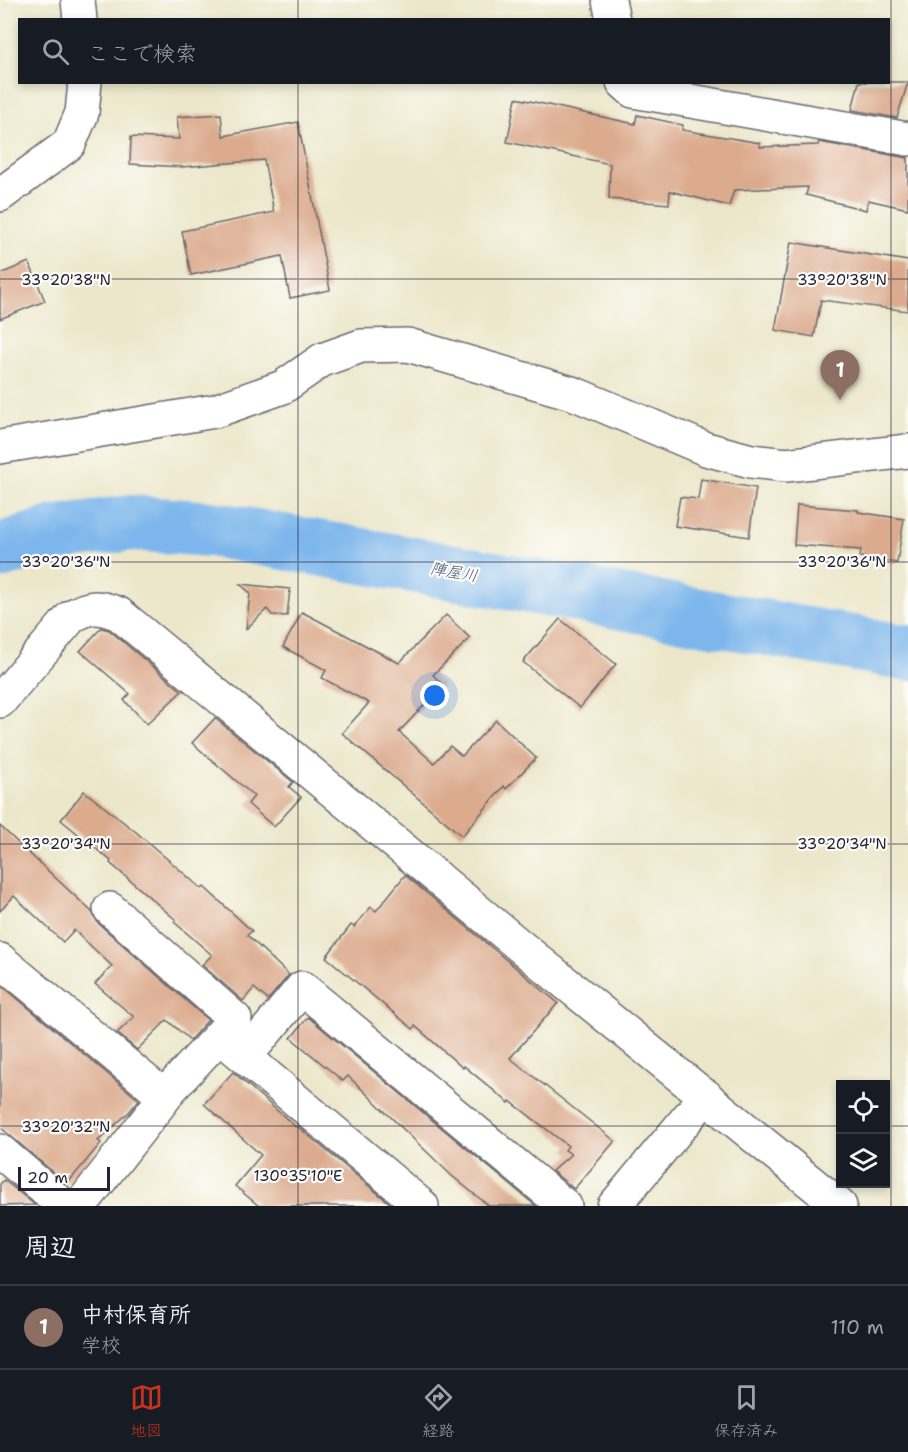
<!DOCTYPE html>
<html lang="ja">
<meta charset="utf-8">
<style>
:root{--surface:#171b24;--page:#242831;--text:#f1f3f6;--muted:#9ea1a6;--line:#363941;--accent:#c8321e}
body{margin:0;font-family:"Shantell Sans","Klee One",sans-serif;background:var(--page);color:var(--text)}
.controls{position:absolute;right:18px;bottom:18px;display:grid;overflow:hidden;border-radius:0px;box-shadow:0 3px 9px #0003}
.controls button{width:54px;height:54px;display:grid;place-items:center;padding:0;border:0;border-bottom:2px solid var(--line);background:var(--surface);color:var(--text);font:30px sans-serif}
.scale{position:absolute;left:18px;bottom:15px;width:92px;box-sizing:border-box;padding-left:6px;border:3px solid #22223b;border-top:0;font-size:16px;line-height:21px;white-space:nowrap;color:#22223b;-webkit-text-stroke:4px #fdfcf7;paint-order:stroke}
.you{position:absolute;left:435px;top:696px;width:21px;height:21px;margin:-15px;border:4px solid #fff;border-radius:50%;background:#1a73e8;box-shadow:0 0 0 9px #1a73e833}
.badge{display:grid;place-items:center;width:39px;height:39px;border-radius:50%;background:var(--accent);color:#fff;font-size:20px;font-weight:700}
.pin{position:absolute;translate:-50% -50px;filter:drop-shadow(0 2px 3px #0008)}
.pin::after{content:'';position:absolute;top:32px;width:21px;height:18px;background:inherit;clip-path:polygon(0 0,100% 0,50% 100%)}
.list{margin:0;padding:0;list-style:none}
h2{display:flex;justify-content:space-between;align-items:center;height:78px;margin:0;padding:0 24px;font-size:26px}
h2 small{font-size:20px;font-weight:400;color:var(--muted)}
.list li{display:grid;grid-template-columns:39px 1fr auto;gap:18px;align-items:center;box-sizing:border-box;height:84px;padding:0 24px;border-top:2px solid var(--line)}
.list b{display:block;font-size:22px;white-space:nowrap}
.list p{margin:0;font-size:20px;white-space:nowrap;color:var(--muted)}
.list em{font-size:20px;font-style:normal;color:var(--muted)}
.icon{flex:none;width:33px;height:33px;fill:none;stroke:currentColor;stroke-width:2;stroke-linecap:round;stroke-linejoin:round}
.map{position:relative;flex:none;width:908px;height:1206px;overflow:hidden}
.search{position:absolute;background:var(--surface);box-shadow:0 3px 9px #0003;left:18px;right:18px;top:18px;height:66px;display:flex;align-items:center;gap:15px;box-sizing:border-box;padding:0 21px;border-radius:0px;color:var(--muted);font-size:22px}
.sheet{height:162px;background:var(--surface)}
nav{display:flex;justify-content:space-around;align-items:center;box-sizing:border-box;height:84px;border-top:2px solid var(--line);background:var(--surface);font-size:16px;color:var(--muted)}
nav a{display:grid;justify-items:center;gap:3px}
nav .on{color:var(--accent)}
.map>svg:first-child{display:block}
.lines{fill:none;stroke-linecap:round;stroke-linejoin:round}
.river{stroke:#7bb6ec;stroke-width:56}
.building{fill:#dcab8e}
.minor-casing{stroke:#69676d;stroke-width:36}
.minor{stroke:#fff;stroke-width:33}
.ticks{fill:none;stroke:#22223b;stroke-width:1.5;stroke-opacity:0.45}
.labels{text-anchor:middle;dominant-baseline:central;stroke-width:4.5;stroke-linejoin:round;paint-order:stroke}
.water-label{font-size:16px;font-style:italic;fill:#415679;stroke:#fdfcf7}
.ticks-label{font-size:15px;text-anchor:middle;fill:#22223b;stroke:#fdfcf7;stroke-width:4.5;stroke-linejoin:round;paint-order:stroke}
</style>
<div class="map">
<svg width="908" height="1206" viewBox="0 0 908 1206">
<rect width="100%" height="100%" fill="#fdfcf7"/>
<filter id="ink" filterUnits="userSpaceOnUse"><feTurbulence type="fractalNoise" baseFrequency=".0167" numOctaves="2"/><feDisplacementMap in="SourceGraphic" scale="12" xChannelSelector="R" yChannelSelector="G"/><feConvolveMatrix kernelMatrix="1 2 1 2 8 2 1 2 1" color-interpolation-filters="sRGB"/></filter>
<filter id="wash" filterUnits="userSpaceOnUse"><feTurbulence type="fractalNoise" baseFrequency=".008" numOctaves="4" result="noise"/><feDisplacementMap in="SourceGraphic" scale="24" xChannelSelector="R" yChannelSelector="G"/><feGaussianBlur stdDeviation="1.35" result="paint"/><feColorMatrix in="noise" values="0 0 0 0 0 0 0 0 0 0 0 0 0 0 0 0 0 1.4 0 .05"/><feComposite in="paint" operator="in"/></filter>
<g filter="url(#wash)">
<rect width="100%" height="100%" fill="#ece7ca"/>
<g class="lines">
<path class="river" d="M0,551L56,533L131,523L211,529L908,653"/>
</g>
<g id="blocks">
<g class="building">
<path d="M859,82H908L897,118L852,110Z"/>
<path d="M516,98L635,124L637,115L683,125L682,130L760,143V147L818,145L819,142L908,158V209L868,200L866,210L806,195L808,187L734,190L729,206L670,191L669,204L609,199L610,164L507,142Z"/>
<path d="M221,114L223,136L298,122L330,290L290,298L282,256L191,275L182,231L274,212L264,160L182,167L130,164L131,137L179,139L177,117Z"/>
<path d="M791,242L908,261V311L821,300L814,337L775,330Z"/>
<path d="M29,262L45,301L0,319V274Z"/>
<path d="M701,479L756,488L749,537L675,526L680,497L698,499Z"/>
<path d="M797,505L858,510V512L904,519L897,563L860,557L861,550L794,545Z"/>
<path d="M240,584L290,589L287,616L272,615L267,609L246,629L250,593Z"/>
<path d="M302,612L399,663L446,615L470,638L433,675L443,685L399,732L434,763L450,746L462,756L496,720L536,758L506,789L504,786L462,836L342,733L369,703L322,678L326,670L283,647Z"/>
<path d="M560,619L616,664L580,708L523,662Z"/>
<path d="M101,628L109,630L182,691L147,724L124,700L130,694L80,651Z"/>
<path d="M215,718L293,782L289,787L301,797L274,827L248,804L254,796L192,743Z"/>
<path d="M84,791L136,832L202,889L204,887L252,931L247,935L289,975L268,1000L254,988L243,1001L202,965L212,955L174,922L176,920L110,863L111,861L61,820Z"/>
<path d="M0,826L92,912L98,923L208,1020L190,1040L167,1020L137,1050L117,1033L134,1017L95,984L112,966L74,930L63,942L14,896L0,911Z"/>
<path d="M405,875L558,1003L510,1058L615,1141L574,1189L552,1171L571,1154L565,1150L568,1146L510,1101L509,1103L464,1066L463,1068L415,1026L413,1029L326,957L351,925L354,927L371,907L376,911Z"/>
<path d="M0,984L139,1100L129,1112L98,1141L101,1143L67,1184L0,1127Z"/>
<path d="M308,1017L536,1206H489L452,1176L348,1076L343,1081L291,1038Z"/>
<path d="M233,1072L296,1127L297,1126L393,1206H259L235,1186L261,1155L204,1104Z"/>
<path d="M4,1180L35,1205L0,1206V1184Z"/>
</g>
</g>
</g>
<g filter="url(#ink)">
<use href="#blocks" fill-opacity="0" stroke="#69676d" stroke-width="1.5"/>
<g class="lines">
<defs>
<g id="minor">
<path d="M78,0L80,20"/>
<path d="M609,0L613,20"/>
<path d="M623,82L633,91L908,139"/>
<path d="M0,195L69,144L82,113L85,82"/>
<path d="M0,447L215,411L283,387L322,360L361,346L408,345L575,394L706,449L751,461L786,465L908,451"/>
<path d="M0,701L71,617C90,605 99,606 119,614L520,946L840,1206"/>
<path d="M110,909L235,1019L164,1096"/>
<path d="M0,960L165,1097L80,1206"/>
<path d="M228,1043L422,1206"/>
<path d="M245,1057L302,988L565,1206"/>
<path d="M0,1151L64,1206"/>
<path d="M614,1206L706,1096"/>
</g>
</defs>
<use href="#minor" class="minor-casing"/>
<use href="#minor" class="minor"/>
</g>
</g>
<path class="ticks" d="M298,0V20M891,0V1206M298,82V1206M0,279H908M0,562H908M0,844H908M0,1126H840M886,1126H908"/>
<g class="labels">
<g class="water-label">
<text transform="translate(454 572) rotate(10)">陣屋川</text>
</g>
</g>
<g class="ticks-label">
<text x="66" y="285">33°20'38"N</text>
<text x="842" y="285">33°20'38"N</text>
<text x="66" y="567">33°20'36"N</text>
<text x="842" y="567">33°20'36"N</text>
<text x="66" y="849">33°20'34"N</text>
<text x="842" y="849">33°20'34"N</text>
<text x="66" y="1132">33°20'32"N</text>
<text x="298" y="1181">130°35'10"E</text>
</g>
</svg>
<div class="controls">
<button><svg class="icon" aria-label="locate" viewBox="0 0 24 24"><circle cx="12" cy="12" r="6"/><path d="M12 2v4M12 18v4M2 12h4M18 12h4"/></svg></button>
<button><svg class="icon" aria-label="layers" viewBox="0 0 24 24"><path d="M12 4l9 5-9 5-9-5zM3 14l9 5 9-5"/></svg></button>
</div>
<div class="scale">20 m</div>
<div class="you"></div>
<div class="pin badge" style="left:840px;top:400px;background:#8d6e63">1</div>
<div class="search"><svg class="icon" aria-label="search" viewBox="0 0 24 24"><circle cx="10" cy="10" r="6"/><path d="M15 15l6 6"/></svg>ここで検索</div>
</div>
<section class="sheet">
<h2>周辺<small></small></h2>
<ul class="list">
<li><span class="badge" style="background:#8d6e63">1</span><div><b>中村保育所</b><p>学校</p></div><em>110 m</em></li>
</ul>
</section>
<nav>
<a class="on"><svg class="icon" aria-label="map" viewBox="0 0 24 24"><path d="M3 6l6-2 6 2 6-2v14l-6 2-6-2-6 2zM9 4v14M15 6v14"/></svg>地図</a>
<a><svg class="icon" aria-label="directions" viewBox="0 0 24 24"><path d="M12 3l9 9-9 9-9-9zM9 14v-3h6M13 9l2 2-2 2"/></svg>経路</a>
<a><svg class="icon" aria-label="saved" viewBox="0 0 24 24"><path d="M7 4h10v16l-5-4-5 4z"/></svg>保存済み</a>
</nav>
